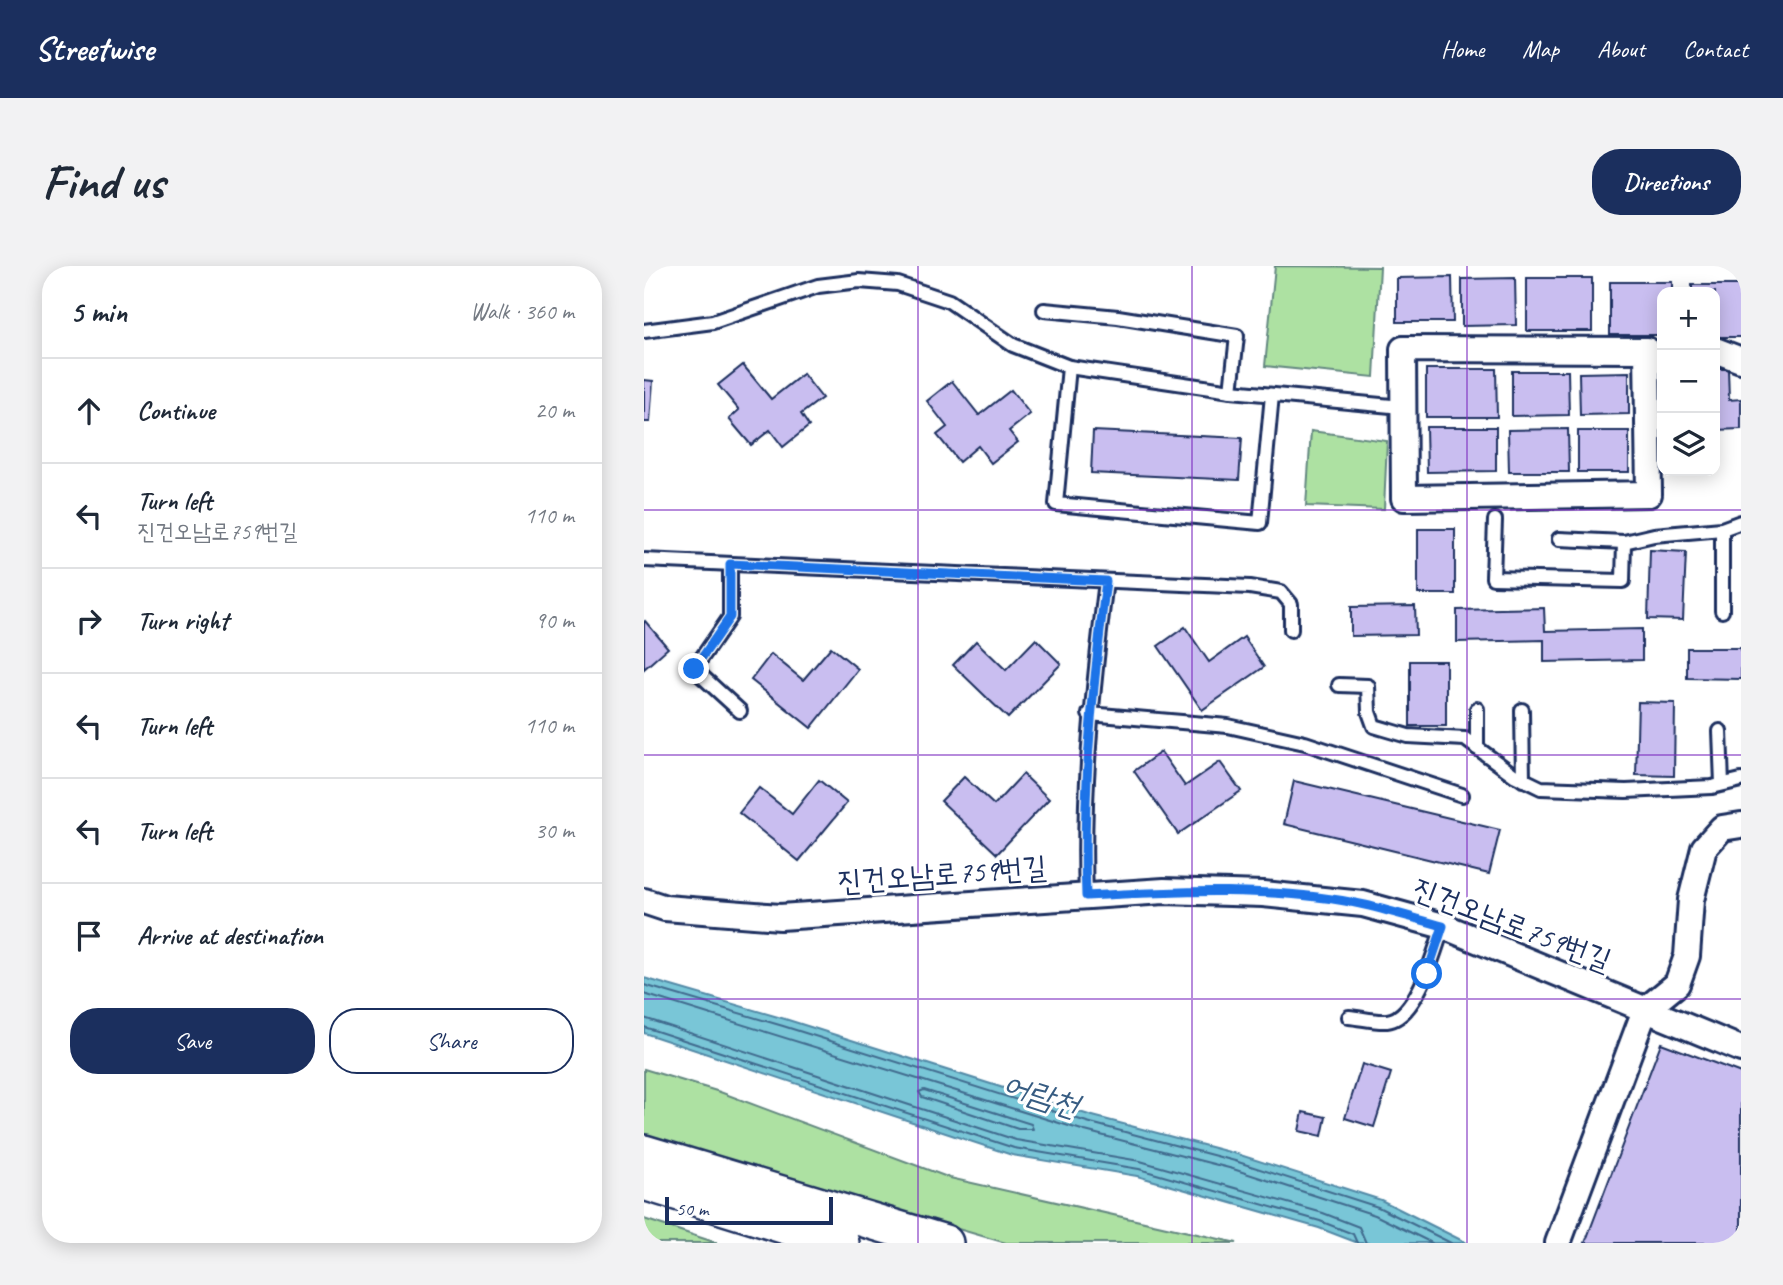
<!DOCTYPE html>
<meta charset="utf-8">
<style>
:root{--surface:#fff;--page:#f2f2f3;--text:#1f2937;--muted:#747a83;--line:#e0e1e3;--accent:#1b2f5e}
body{margin:0;font-family:Caveat,"Poor Story",sans-serif;background:var(--page);color:var(--text)}
.controls{position:absolute;right:21px;top:21px;display:grid;overflow:hidden;border-radius:14px;box-shadow:0 4px 18px #0003}
.controls button{width:63px;height:63px;display:grid;place-items:center;padding:0;border:0;border-bottom:2px solid var(--line);background:var(--surface);color:var(--text);font:35px sans-serif}
.scale{position:absolute;left:21px;bottom:18px;width:168px;box-sizing:border-box;padding-left:7px;border:4px solid #1b2f5e;border-top:0;font-size:19px;line-height:24px;white-space:nowrap;color:#1b2f5e;-webkit-text-stroke:5px #fff;paint-order:stroke}
.stop{position:absolute;width:21px;height:21px;margin:-16px;border:5px solid #1a73e8;border-radius:50%;background:#fff}
.stop.end{background:#1a73e8;border-color:#fff;box-shadow:0 2px 7px #0008}
.list{margin:0;padding:0;list-style:none}
h2{display:flex;justify-content:space-between;align-items:center;height:91px;margin:0;padding:0 28px;font-size:30px}
h2 small{font-size:23px;font-weight:400;color:var(--muted)}
.list li{display:grid;grid-template-columns:46px 1fr auto;gap:21px;align-items:center;box-sizing:border-box;height:105px;padding:0 28px;border-top:2px solid var(--line)}
.list b{display:block;font-size:26px;white-space:nowrap}
.list p{margin:0;font-size:23px;white-space:nowrap;color:var(--muted)}
.list em{font-size:23px;font-style:normal;color:var(--muted)}
.actions{display:flex;gap:14px;padding:21px 28px}
.actions a{flex:1;padding:16px 0;border:2px solid var(--accent);border-radius:28px;text-align:center;font-size:24px;color:var(--accent)}
.actions .main{background:var(--accent);color:#fff}
.icon{flex:none;width:38px;height:38px;fill:none;stroke:currentColor;stroke-width:2;stroke-linecap:round;stroke-linejoin:round}
.map{position:relative;flex:none;width:1097px;height:977px;overflow:hidden;border-radius:28px}
header{display:flex;align-items:center;gap:42px;box-sizing:border-box;height:98px;padding:0 35px;background:var(--accent);color:#fff}
header strong{font-size:33px}
nav{display:flex;gap:38px;margin-inline-start:auto;font-size:24px}
.intro{display:flex;align-items:center;justify-content:space-between;box-sizing:border-box;height:168px;padding:0 42px}
h1{margin:0;font-size:49px}
.button{padding:18px 32px;border-radius:28px;background:var(--accent);color:#fff;font-size:24px;font-weight:700}
main{display:flex;gap:42px;padding:0 42px}
aside{flex:1;background:var(--surface);border-radius:28px;box-shadow:0 4px 18px #0003}
.map>svg:first-child{display:block}
.green{fill:#ade1a2;stroke:#648880;stroke-width:2}
.water{fill:#79c6d7;stroke:#538aa7;stroke-width:2}
.lines{fill:none;stroke-linecap:round;stroke-linejoin:round}
.shore{stroke:#416b8e;stroke-width:2}
.building{fill:#c9bef0;stroke:#1b2f5e;stroke-width:2}
.service-casing{stroke:#1b2f5e;stroke-width:18}
.minor-casing{stroke:#1b2f5e;stroke-width:30}
.secondary-casing{stroke:#1b2f5e;stroke-width:40}
.service{stroke:#fff;stroke-width:12}
.minor{stroke:#fff;stroke-width:24}
.secondary{stroke:#fff;stroke-width:35}
.route{stroke:#1a73e8;stroke-width:9}
.grid{fill:none;stroke:#7b2cbf;stroke-width:2;stroke-opacity:0.55}
.labels{text-anchor:middle;dominant-baseline:central;stroke-width:6;stroke-linejoin:round;paint-order:stroke}
.street-label{font-size:30px;fill:#1b2f5e;stroke:#fff}
.water-label{font-size:32px;font-style:italic;fill:#375c82;stroke:#fff}
</style>
<header>
<strong>Streetwise</strong>
<nav><a>Home</a><a>Map</a><a>About</a><a>Contact</a></nav>
</header>
<div class="intro"><h1>Find us</h1><a class="button">Directions</a></div>
<main>
<aside>
<h2>5 min<small>Walk · 360 m</small></h2>
<ul class="list">
<li><svg class="icon" aria-label="ahead" viewBox="0 0 24 24"><path d="M12 20V5M6 11l6-6 6 6"/></svg><div><b>Continue</b></div><em>20 m</em></li>
<li><svg class="icon" aria-label="left" viewBox="0 0 24 24"><path d="M17 20v-9H6M10 6l-5 5 5 5"/></svg><div><b>Turn left</b><p>진건오남로759번길</p></div><em>110 m</em></li>
<li><svg class="icon" aria-label="right" viewBox="0 0 24 24"><path d="M7 20v-9h11M14 6l5 5-5 5"/></svg><div><b>Turn right</b></div><em>90 m</em></li>
<li><svg class="icon" aria-label="left" viewBox="0 0 24 24"><path d="M17 20v-9H6M10 6l-5 5 5 5"/></svg><div><b>Turn left</b></div><em>110 m</em></li>
<li><svg class="icon" aria-label="left" viewBox="0 0 24 24"><path d="M17 20v-9H6M10 6l-5 5 5 5"/></svg><div><b>Turn left</b></div><em>30 m</em></li>
<li><svg class="icon" aria-label="arrive" viewBox="0 0 24 24"><path d="M6 21V4h12l-3 4 3 4H6"/></svg><div><b>Arrive at destination</b></div></li>
</ul>
<div class="actions"><a class="main">Save</a><a>Share</a></div>
</aside>
<div class="map">
<svg width="1097" height="977" viewBox="0 0 1097 977">
<rect width="100%" height="100%" fill="#fff"/>
<filter id="ink" filterUnits="userSpaceOnUse"><feTurbulence type="fractalNoise" baseFrequency=".0143" numOctaves="2"/><feDisplacementMap in="SourceGraphic" scale="14" xChannelSelector="R" yChannelSelector="G"/><feConvolveMatrix kernelMatrix="1 2 1 2 8 2 1 2 1" color-interpolation-filters="sRGB"/></filter>
<g filter="url(#ink)">
<g class="green">
<path d="M631,0L736,1L730,111L621,100Z"/>
<path d="M667,165L743,175L740,243L662,240Z"/>
<path d="M0,803L76,826L306,912L593,977H362L0,871Z"/>
<path d="M0,953L73,977H0Z"/>
</g>
<path class="water" d="M0,712L141,753L445,849L593,888L737,934L823,977H714L675,962L493,910L368,889L0,767Z"/>
<g class="lines">
<g class="shore">
<path d="M0,719L139,760L443,856L591,895L734,941L807,977"/>
<path d="M0,728L441,865L589,903L731,949L788,977"/>
<path d="M0,752L372,874L496,895L679,947L715,961L722,977"/>
<path d="M0,761L370,882L495,903L676,955L709,968L713,977"/>
<path d="M280,824L387,858L389,863H374L278,831L275,826Z"/>
</g>
</g>
<g class="building">
<path d="M808,11L809,56H753V12Z"/>
<path d="M871,12L872,59L818,60V13Z"/>
<rect x="883" y="12" width="65" height="53"/>
<path d="M966,16H1028V26H1018V69H966Z"/>
<path d="M1048,19H1097V71H1071V26H1048Z"/>
<path d="M99,99L127,133L159,108L178,132L157,148L165,160L139,181L126,164L107,179L85,153L95,144L74,119Z"/>
<path d="M782,103H852L853,151H782Z"/>
<path d="M1071,103H1084L1085,134L1097,133V163L1071,164Z"/>
<path d="M868,105H924L925,149L868,150Z"/>
<path d="M985,106V148L936,149L935,107Z"/>
<path d="M0,114L9,115L6,156H0Z"/>
<path d="M308,115L335,149L367,124L386,148L365,165L374,176L347,197L334,180L315,196L293,169L303,161L283,135Z"/>
<path d="M782,161H852V205L783,206Z"/>
<path d="M924,163L925,206H865L864,164Z"/>
<path d="M449,165L598,172L595,214L447,207Z"/>
<rect x="934" y="165" width="51" height="41"/>
<rect x="774" y="263" width="37" height="65"/>
<path d="M1006,284L1042,286L1039,354L1004,353Z"/>
<path d="M771,340L772,369L707,370V341Z"/>
<path d="M900,342L901,365L998,363V394L900,396V374L813,376V344Z"/>
<path d="M1,355L24,382L0,403V356Z"/>
<path d="M541,361L565,396L600,371L620,401L558,444L514,380Z"/>
<path d="M392,373L417,398L364,452L309,399L332,375L362,404Z"/>
<path d="M187,381L214,403L167,462L107,414L127,388L159,414Z"/>
<path d="M1043,382H1097V413L1043,412Z"/>
<rect x="766" y="395" width="36" height="65"/>
<path d="M994,436L1031,437L1030,510L992,509Z"/>
<path d="M517,486L541,520L576,496L597,525L534,568L490,505Z"/>
<path d="M379,508L405,533L353,588L297,535L320,511L350,539Z"/>
<path d="M175,514L203,537L155,595L95,547L115,522L148,548Z"/>
<path d="M650,515L856,564L845,608L640,558Z"/>
<path d="M1017,777L1097,807V977H941Z"/>
<path d="M718,798L747,807L730,861L701,852Z"/>
<path d="M659,846L682,851L678,870L655,865Z"/>
</g>
<g class="lines">
<defs>
<g id="service">
<path d="M400,44L474,51L593,70L587,125"/>
<path d="M0,65L69,56L174,20L215,15L254,18L305,35L369,79L425,101L587,125L758,141"/>
<path d="M425,101L412,238L616,257L628,129"/>
<path d="M851,254L849,312L979,315L980,276"/>
<path d="M1078,263V345"/>
<path d="M915,273L980,276L1010,269L1078,263L1097,256"/>
<path d="M0,294L606,321L637,326L647,338V364"/>
<path d="M86,298V351L50,403L96,445"/>
<path d="M695,419L724,420L725,446L730,460L764,470L821,473L870,509L897,522L982,525L1068,521L1097,514"/>
<path d="M878,444L879,514"/>
<path d="M445,448L584,460L661,477L818,529"/>
<path d="M1076,465L1078,518"/>
<path d="M833,482V443"/>
<path d="M442,630C438,523 449,420 462,315"/>
<path d="M705,751C717,752 731,756 743,755C773,752 791,684 799,660"/>
</g>
<g id="minor">
<path d="M759,83L1003,84L1005,228L760,232Z"/>
<path d="M1071,84L1097,94"/>
<path d="M0,635L21,642L136,651L520,625L619,628L719,638L799,660L1097,783"/>
<path d="M914,977L1001,744L1033,718L1043,690L1047,634L1060,582L1078,562L1097,559"/>
</g>
<g id="secondary">
<path d="M0,887L301,977"/>
<path d="M0,916L197,977"/>
</g>
</defs>
<use href="#service" class="service-casing"/>
<use href="#minor" class="minor-casing"/>
<use href="#secondary" class="secondary-casing"/>
<use href="#service" class="service"/>
<use href="#minor" class="minor"/>
<use href="#secondary" class="secondary"/>
</g>
</g>
<g class="lines" filter="url(#ink)">
<path class="route" d="M50,403L86,351V298L462,315C449,420 438,523 442,630C529,625 635,620 721,639C747,645 773,653 799,660L783,708"/>
</g>
<path class="grid" d="M274,0V977M548,0V977M823,0V977M0,244H1097M0,489H1097M0,733H1097"/>
<g class="labels">
<g class="street-label">
<text transform="translate(298 608) rotate(-4)">진건오남로759번길</text>
<text transform="translate(868 658) rotate(21)">진건오남로759번길</text>
</g>
<g class="water-label">
<text transform="translate(397 829) rotate(18)">어람천</text>
</g>
</g>
</svg>
<div class="controls">
<button>+</button>
<button>−</button>
<button><svg class="icon" aria-label="layers" viewBox="0 0 24 24"><path d="M12 4l9 5-9 5-9-5zM3 14l9 5 9-5"/></svg></button>
</div>
<div class="scale">50 m</div>
<div class="stop" style="left:783px;top:708px"></div>
<div class="stop end" style="left:50px;top:403px"></div>
</div>
</main>
